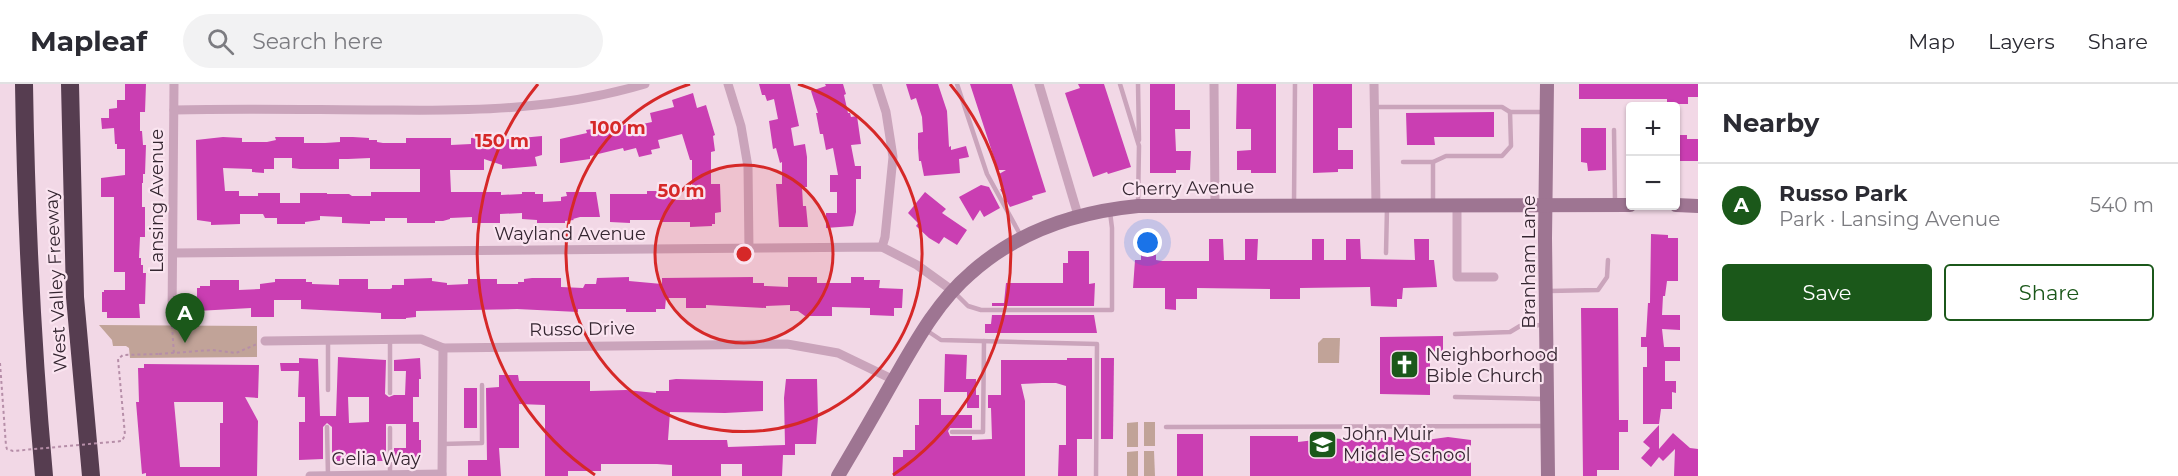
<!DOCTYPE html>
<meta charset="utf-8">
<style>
:root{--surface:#fff;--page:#f2f2f3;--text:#2b2b33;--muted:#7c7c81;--line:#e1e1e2;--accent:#1b581a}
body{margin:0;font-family:Montserrat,sans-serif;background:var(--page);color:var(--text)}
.controls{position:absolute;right:18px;top:18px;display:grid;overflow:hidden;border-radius:6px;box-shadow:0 2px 4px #0004}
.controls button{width:54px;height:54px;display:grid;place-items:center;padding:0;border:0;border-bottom:2px solid var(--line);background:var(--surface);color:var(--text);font:30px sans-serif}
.you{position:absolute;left:1148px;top:159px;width:21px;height:21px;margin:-15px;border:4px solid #fff;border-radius:50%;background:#1a73e8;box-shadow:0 0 0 9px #1a73e833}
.badge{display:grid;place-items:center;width:39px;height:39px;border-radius:50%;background:var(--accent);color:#fff;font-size:20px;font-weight:700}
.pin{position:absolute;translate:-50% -50px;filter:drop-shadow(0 2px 3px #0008)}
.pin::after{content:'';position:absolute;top:32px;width:21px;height:18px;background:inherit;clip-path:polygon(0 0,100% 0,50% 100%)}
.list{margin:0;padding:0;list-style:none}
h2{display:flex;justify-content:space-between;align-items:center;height:78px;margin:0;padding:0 24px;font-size:26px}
h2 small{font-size:20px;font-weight:400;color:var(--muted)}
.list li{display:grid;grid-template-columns:39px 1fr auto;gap:18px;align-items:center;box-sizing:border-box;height:84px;padding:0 24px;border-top:2px solid var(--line)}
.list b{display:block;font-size:22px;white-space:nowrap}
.list p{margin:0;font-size:20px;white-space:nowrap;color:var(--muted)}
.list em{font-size:20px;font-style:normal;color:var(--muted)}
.actions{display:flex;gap:12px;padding:18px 24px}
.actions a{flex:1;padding:14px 0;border:2px solid var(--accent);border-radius:6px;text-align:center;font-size:21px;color:var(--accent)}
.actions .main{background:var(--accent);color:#fff}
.icon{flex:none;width:33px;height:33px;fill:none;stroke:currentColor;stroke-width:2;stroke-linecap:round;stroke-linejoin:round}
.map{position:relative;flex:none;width:1698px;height:392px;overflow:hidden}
header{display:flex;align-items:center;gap:36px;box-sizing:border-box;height:84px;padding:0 30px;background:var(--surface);border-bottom:2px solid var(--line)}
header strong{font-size:28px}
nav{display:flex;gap:33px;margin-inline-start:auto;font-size:21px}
.search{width:420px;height:54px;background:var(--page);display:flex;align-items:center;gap:15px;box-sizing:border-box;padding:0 21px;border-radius:33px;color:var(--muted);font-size:22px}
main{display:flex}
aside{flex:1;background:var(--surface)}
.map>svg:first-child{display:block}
.green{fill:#c1a398}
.building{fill:#ca3eb2;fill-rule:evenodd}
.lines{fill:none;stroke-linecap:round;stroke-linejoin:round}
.path{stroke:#b68ea8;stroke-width:2;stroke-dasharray:3 3;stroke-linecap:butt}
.lane{stroke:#caa4bb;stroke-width:4.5}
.street{stroke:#caa4bb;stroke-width:9}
.secondary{stroke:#9e7592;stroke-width:14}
.highway{stroke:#563d50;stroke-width:18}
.path-bridge{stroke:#b68ea8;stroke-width:2;stroke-dasharray:3 3;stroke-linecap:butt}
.ring{fill:none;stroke:#d62828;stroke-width:3}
.labels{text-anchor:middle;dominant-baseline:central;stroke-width:4.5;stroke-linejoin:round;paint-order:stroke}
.street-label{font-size:18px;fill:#352631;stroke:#fae4f0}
.poi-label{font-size:18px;fill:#352631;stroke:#fae4f0;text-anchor:start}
.centre{fill:#d62828;stroke:#fae4f0;stroke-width:3}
.ring-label{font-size:18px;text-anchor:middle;font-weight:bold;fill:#d62828;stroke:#fae4f0;stroke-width:4.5;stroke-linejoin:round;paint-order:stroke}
</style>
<header>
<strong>Mapleaf</strong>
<div class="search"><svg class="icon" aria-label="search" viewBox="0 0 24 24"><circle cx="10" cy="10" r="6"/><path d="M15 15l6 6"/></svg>Search here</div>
<nav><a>Map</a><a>Layers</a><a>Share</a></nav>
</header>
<main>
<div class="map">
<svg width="1698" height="392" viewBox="0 0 1698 392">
<rect width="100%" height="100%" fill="#f2d8e6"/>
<g class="green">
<path d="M99,241L257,242V273L130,274L129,264L126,262H113L112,256Z"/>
<path d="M1323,254H1340L1339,279H1318V259Z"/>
<path d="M1138,338V363H1127V339Z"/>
<rect x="1144" y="338" width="11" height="24"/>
<path d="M1138,367V392H1127V368Z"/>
<path d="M1144,367H1154L1155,392H1144Z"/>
</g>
<g class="building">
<path d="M125,0H146L145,28H140V47H142L143,61H146L145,90H143V99H142V123H145V153H140L139,174H141V181H143V189H146L145,220H139L140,234H107V228H102V208H104V206H125V188H114V113H101V94L125,91V65H117V60H115L114,44L102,45L101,34H109V25L117,24V16H125Z"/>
<path d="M759,0H790L799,42L791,44L794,62L805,60L807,73V103H802L803,122H806L808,143H779L776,100H782V78L780,79L776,64L773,65L769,37L778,35L774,15L767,17L765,11H762Z"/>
<path d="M825,0H843L846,10L844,11L848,29H850L851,33L857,32L861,60L851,61L855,82H861V95H856V128L853,142L826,144V129H837V108H830V91H838L833,64L826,66L823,50H820L816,29H818L811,7L826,2Z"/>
<path d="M906,0H938L947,27L949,63L951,62V66L966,62L969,73L959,75L960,89L924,92L921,77H919L918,64V49L923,48L922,33L916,14L911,16Z"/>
<path d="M970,0H1012L1046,108L1032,112L1033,115L1010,123L1000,105L1004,106L999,90L1006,86H998Z"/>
<path d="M1078,0H1104L1131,83L1108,90L1107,88L1093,93L1065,9L1080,4Z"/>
<path d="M1150,0H1175V26H1190V45H1175L1176,67H1191L1190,86H1176V89H1150Z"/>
<path d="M1237,0H1276V89H1251V86H1237V67L1251,66V45H1236Z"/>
<path d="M1313,0H1352V44H1338V66H1353V85H1338V88L1313,89Z"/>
<path d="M1579,0H1698V13H1688V20H1667V15H1579Z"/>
<path d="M693,9L697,24L706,21L715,51L713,52L715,67L711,68V100H720L721,128L715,129V140H712V142L690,143V138H662V136H630V139L610,138V110H647V107H661V110H674V116H692V76H690L682,50L658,56L660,64L651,66L652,70L639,73L636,64L624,67L623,64L590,72V75L562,79H560V55L587,49L586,46L592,45L591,42L605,39L621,36L622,42L632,39L633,42L652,38L650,29L674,23L672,16Z"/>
<path d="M1494,28V53H1434L1435,61H1407L1406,29Z"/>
<path d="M1581,44H1606V86L1588,87L1587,79L1581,78Z"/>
<path d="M1676,51H1687V55H1698V77H1676Z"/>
<path d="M542,52V71L535,73L537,82L502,85V81L484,75V86H450L451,108H501V111L522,110V108H535V110H543V118L561,117V113L567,112L566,108H596L600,133H580L573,135L574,136L565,137V139H537V136L522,135V129L500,130V139H472V133L450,134V135L443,137H435V139H407V134H385V137H370V140L342,139V133L320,132V136L305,138V140H277V134H265L263,130H240V140L211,141V138L197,136L196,56L223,53L242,54V58H267L276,56L275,53H304V59H325L340,58V53H353L369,54V56H377V58L383,59H406V54H451V61L471,60V54L500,53V56ZM274,74H292V84L300,85H339V75H348L370,74V85H420V108H371V112H352L349,110H327V109H300V119H280V109H258V112H239V107H225L223,84L252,85V88L264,89V85H274Z"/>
<path d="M981,101L989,103L1000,124L984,133L980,126L973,137L959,113Z"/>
<path d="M925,108L946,125L942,129L967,146L957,161L944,153L939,160L929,154L916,142L918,139L908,129Z"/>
<path d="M1651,150L1668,151V154H1678V197H1667L1665,212H1663L1662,231H1680V246L1662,245L1664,263H1680V277H1665V297H1676V309L1672,308V325H1661L1659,340H1643V283H1647V263H1641V253H1646L1648,219H1650Z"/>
<path d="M1141,155H1156V176L1162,177H1209V155H1223L1224,176H1245V155H1258L1257,176H1312V155H1324V176H1346V155H1360L1361,175L1415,176L1414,155H1429V176H1434L1437,203L1403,204L1402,215H1397V223L1371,222L1370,203L1300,204V215H1270V205L1197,204V215H1176V226L1165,225V204H1133L1135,176H1141Z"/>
<path d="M1068,167H1089V200L1095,199L1094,222H992V219H1004L1006,199H1063V179H1068Z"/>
<path d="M629,193V197L662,200V194L753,193V199H764V202H766L788,203V193H817V199H851V193H864V196H880L879,204L903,205L902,224H894V232L870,231V224L832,223V232H805L798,227H790V221L766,222V224L706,221V224H686V214H666L665,225H656V228H626V225H578V228L517,225L416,227V233L406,234V235H381V229L301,225V216H274V233H251V224L197,227V204H200V202H210V196H239V206L260,205V200L275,198V195H306V198H312V200L339,201V195H368V205H390L392,204V201H404V195L432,194V197L447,199V201L468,200V195H497V200H518V198H524V195L532,194H561V203L583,204L585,200H596L597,194Z"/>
<path d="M1581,224H1618L1619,336H1628V348H1619V386H1597V392H1583Z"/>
<path d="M992,231H1094L1097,249H985V240H991Z"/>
<path d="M1443,252V271H1430V311L1380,310V253Z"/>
<path d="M945,270L967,271L966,295H976V311H979V324H967V308H944Z"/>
<path d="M338,273L386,276L385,310L389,313L394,311H405L406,287H394V276L420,274L421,295H419V313H413V338H419V356H421V375L419,377H394V364H406V340H386V377H337V375H332V343L327,339L323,343V375L299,376V338H305V313H298L299,287H281L280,279H299V274L318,275L320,332H336ZM348,313H369V338L349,339Z"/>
<path d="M1067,274H1092V355H1077V392H1058L1059,361H1066V302L1056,299H1042L1021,300L1025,317V392H893V373H903V366H915V341H919V315H941V331H972V344H950L948,347L950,352H972V356L992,355L991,324H988V311H1001V276H1067Z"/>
<path d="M1101,274H1114L1113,355H1101Z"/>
<path d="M144,280L259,281L258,314L245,313L258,337L257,392H146V389L142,390L136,318H139L138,284H144ZM174,318H223V339H220V383H180Z"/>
<path d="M499,291H518L519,297H590V307L626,306L656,309V307H669V296L676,295L763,297V327L725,329L670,328L668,356H727L728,363L785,361L784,314L786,295H817L818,333L816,360H795V371H783L782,392H742V380H721V392H672V381L657,380H601V387H568V392H545V321L519,320V364H499L501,392H468V376H487L486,304L499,303Z"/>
<rect x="464" y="304" width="13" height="40"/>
<path d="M1659,341V365L1673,349L1690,364L1698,365V392H1674L1675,365L1663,377L1659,373L1651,383L1641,374L1650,364L1643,358Z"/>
<rect x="1177" y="350" width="26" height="42"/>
<path d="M1250,352H1298V358L1331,354L1361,357L1389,353L1419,357L1448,353L1471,356V392H1250Z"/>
</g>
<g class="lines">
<g class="path">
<path d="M172,242L174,270"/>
<path d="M159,270L212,266L236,269L257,260"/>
</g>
<g class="lane">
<path d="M957,0L987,90L1021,152"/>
<path d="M1120,0L1139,62L1138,120"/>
<path d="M1138,0L1139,56"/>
<path d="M1374,23H1502L1510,28"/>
<path d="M1614,46L1615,118"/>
<path d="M1403,78H1433L1446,72H1502L1511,62L1510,28H1544"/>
<path d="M1294,120L1295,0"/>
<path d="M1433,120V78"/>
<path d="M1386,169L1387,124"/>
<path d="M1549,207L1598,206L1607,193L1608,176"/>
<path d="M955,209L968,222L981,226H1112V144L1110,128"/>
<path d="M926,246L941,256L1097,260L1096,392"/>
<path d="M1455,250L1510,248L1520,242L1544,241"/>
<path d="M390,255V309"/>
<path d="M328,257V306"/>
<path d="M1455,313L1545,315"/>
<path d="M327,343L328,392"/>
<path d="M1166,343L1545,342"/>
<path d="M952,348H983L984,257"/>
<path d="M442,360L482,359V301"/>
<path d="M390,392V344"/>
</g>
<g class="street">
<path d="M728,0L741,42L748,83L749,166"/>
<path d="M877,0L886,28L893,73L885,153L882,163"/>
<path d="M1039,0L1078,131"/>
<path d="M1214,0L1215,122"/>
<path d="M1374,0L1376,121"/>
<path d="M174,26C247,24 320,26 393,26C479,27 561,25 645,0"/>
<path d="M1457,122V193H1494"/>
<path d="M174,169L882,163L917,181L953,207"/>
<path d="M172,234L174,0"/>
<path d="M265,257L421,255L443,264L787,260L838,269L894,296"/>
<path d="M310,392L442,390"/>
<path d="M442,392L443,264"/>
</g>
<g class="secondary">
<path d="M1547,0L1545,154L1548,392"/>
<path d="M1676,121L1698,122"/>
<path d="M838,392C857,360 875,329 893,297C915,259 937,218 971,189C1018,147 1076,128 1138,122L1630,121"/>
</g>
<g class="highway">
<path d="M24,0C26,131 32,261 44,392"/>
<path d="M70,0L75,213L91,392"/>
</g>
<path class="path-bridge" d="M0,279L6,362L7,365L13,367L122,357L125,351L118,275L123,271L159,270"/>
</g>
<circle cx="744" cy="170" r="89" fill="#d62828" fill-opacity=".12"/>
<g class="ring">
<circle cx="744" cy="170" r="89"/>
<path d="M798 0A178 178 0 1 1 690 0"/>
<path d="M595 391A267 267 0 0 1 538 0M950 0A267 267 0 0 1 893 391"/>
</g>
<defs>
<symbol id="church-square" viewBox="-11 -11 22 22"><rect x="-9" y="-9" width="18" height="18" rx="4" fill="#1b581a" stroke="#fae4f0"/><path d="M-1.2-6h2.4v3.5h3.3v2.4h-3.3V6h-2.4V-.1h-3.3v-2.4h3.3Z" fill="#fff"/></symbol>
<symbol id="school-square" viewBox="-11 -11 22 22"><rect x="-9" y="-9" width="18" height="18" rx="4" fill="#1b581a" stroke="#fae4f0"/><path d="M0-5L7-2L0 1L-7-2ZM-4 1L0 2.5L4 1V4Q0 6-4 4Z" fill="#fff"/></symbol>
</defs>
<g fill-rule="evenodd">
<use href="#church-square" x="1388" y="264" width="33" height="33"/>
<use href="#school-square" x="1306" y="344" width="33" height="33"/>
</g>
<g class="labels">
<g class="street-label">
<text transform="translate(1188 104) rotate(-1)">Cherry Avenue</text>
<text transform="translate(157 117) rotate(-90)">Lansing Avenue</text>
<text x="570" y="150">Wayland Avenue</text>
<text transform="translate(1529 178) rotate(-90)">Branham Lane</text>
<text transform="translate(56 197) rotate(-93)">West Valley Freeway</text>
<text transform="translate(582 245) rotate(-1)">Russo Drive</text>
<text x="376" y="375">Gelia Way</text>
</g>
<g class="poi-label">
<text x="1426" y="271">Neighborhood<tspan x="1426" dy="21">Bible Church</tspan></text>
<text x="1343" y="350">John Muir<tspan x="1343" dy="21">Middle School</tspan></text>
</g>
</g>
<circle cx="744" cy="170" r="9" class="centre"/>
<g class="ring-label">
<text x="618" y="50">100 m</text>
<text x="502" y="63">150 m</text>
<text x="681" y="113">50 m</text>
</g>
</svg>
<div class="controls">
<button>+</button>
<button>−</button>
</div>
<div class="you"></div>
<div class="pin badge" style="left:185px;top:259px">A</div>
</div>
<aside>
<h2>Nearby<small></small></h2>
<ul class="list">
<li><span class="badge">A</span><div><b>Russo Park</b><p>Park · Lansing Avenue</p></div><em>540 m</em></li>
</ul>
<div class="actions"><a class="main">Save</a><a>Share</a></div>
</aside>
</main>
